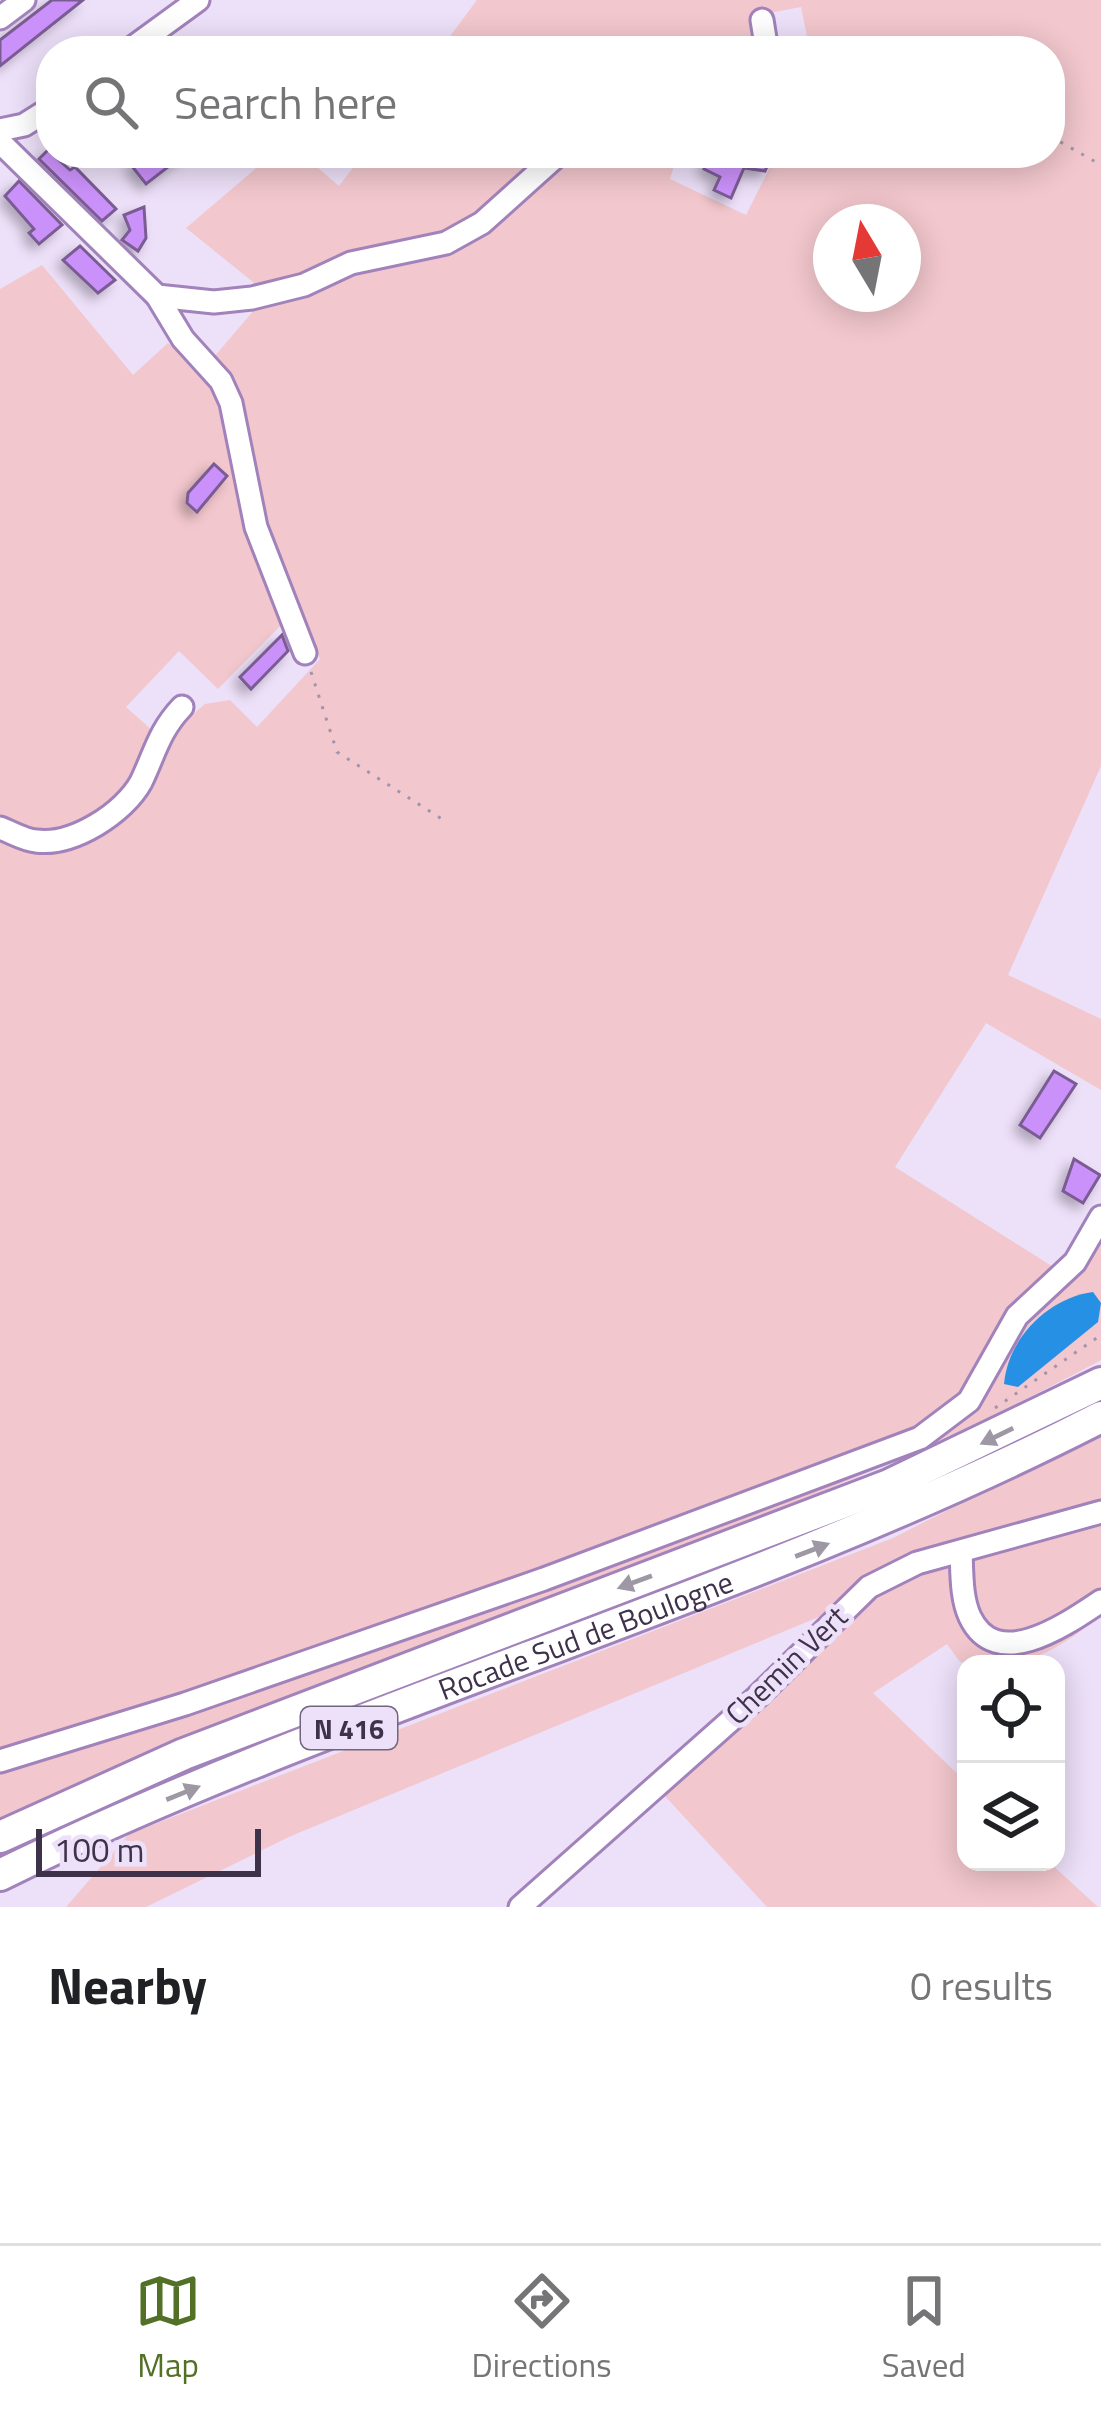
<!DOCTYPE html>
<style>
:root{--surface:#fff;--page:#f6f6f6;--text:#202124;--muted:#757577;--line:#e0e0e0;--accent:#527126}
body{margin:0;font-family:"Titillium Web",sans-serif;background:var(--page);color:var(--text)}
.controls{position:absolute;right:36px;bottom:36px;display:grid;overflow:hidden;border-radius:24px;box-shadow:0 6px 30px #0003}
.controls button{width:108px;height:108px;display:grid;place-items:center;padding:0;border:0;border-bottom:3px solid var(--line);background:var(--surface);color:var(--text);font:60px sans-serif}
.compass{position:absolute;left:813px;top:204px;width:108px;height:108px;border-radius:50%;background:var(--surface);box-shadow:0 6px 30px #0003;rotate:350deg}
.scale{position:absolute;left:36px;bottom:30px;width:225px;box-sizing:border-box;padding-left:12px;border:6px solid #3e314a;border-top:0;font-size:33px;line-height:42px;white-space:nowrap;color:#3e314a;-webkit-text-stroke:9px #ede0f9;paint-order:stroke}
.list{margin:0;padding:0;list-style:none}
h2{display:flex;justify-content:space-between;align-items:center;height:156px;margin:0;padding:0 48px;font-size:51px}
h2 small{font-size:39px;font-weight:400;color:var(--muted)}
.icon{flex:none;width:66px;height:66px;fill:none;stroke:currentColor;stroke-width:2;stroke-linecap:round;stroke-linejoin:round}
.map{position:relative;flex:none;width:1101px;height:1907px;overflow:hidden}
.search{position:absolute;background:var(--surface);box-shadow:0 6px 30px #0003;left:36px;right:36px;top:36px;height:132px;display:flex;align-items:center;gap:30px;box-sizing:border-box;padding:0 42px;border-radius:48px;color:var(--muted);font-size:45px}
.sheet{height:336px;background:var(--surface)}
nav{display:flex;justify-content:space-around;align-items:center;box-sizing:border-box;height:168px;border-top:3px solid var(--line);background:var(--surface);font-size:33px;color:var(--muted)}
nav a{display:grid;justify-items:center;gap:6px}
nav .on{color:var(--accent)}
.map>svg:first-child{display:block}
.green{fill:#f2c7cd;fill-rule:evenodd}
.water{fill:#2690e5}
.building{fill:#cb91fa;stroke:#7a5c93;stroke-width:3;filter:url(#shadow)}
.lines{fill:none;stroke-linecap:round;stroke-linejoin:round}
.minor-casing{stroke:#a182bb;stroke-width:27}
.highway-casing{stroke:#a182bb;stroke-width:36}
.path{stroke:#a194ad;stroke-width:3;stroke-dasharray:3 9;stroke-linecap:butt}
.minor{stroke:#fff;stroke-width:21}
.highway{stroke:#fff;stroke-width:30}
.oneway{fill:#9e98a4}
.labels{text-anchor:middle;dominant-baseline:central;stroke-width:10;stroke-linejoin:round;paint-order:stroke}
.shield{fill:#ede0f9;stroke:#72667e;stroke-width:3}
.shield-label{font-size:27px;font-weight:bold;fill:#3e314a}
.street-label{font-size:30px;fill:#3e314a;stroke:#ede0f9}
</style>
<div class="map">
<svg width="1101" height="1907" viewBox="0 0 1101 1907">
<defs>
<filter id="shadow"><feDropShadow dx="-6" dy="6" stdDeviation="6" flood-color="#0004"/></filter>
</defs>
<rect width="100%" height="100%" fill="#ede0f9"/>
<g class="green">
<path d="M477,0H1101V766L1008,975L1101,1019V1090L986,1023L895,1167L1066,1275L1101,1227V1360C750,1550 359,1646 0,1819V289L42,265L133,375L168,343L202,371L255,309L253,282L186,228L274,153H301L339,186L364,153H678L670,179L746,215L777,153H1050V51H810L801,7L754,16L759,51H439ZM831,222H903V294H831ZM299,607L320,659L257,727L230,700L205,704L163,740L126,707L179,651L218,689Z"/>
<path d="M1101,1432V1616C1046,1658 1030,1666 960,1662L947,1644L873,1693L966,1782V1862H1049L1098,1907H767L664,1795L536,1907H513L756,1691L826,1614L291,1836L146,1907H66L129,1834L893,1538Z"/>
</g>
<path class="water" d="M1093,1292L1101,1303L1098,1322L1018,1387L1004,1384C1008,1338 1048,1298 1093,1292Z"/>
<g class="building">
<path d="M52,0H83L0,66V40Z"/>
<path d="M50,148L51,153L70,170L75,167L116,209L102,221L39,159Z"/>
<path d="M147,153H186L146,184L131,165Z"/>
<path d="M711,153H773L765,171L744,168L731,198L714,190L720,177L704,169Z"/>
<path d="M19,181L62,225L39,244L29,233L34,229L5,196Z"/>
<path d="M144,207L146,238L138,251L122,240L130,230L124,215Z"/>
<path d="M80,246L115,280L98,293L63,260Z"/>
<path d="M214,464L227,476L197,512L187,503L188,493Z"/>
<path d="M282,635L288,651L251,689L240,677Z"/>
<path d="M1054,1071L1076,1084L1040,1138L1020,1125Z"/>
<path d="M1074,1159L1100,1175L1083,1203L1063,1191Z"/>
</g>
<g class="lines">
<defs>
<g id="minor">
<path d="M0,18L24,0"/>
<path d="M762,20L767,51"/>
<path d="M128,51L198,0"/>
<path d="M0,130L24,125L51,108"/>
<path d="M0,142L157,296L183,339L221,381L231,403L256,527L305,653"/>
<path d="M157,296L214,302L252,298L304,285L351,263L446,243L482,223L560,153"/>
<path d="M0,828C11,832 24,840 36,841C73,846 124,813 141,782C155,753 159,731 182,707"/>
<path d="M961,1552C962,1572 961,1598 970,1617C997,1674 1068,1623 1101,1601"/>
<path d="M0,1761L185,1704L544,1579L920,1438L969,1401L1017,1316L1075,1262L1101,1217"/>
<path d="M520,1907L757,1697L869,1587L917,1563L1101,1512"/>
</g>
<g id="highway">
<path d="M0,1837L184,1754L889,1485L1101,1383"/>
<path id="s1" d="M0,1875C357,1700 746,1599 1101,1417"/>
</g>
</defs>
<use href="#minor" class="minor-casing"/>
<use href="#highway" class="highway-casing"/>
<g class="path">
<path d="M1050,136L1101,165"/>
<path d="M311,672L337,752L445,821"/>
<path d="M995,1408L1101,1335"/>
</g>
<use href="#minor" class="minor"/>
<use href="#highway" class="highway"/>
</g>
<defs><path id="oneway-solid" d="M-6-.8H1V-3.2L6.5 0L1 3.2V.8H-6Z" transform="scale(3)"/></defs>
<g class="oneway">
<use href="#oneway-solid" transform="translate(997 1436) rotate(154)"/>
<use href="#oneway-solid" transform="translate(812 1550) rotate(-21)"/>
<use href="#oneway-solid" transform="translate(635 1582) rotate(160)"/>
<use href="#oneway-solid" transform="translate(183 1793) rotate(-22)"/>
</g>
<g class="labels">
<rect class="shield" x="301" y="1707" width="96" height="42" rx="9"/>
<g class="shield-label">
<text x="349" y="1728">N 416</text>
</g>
<g class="street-label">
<text stroke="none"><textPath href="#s1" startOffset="633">Rocade Sud de Boulogne</textPath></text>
<text transform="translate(786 1665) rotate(-44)">Chemin Vert</text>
</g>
</g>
</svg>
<div class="controls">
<button><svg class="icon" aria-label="locate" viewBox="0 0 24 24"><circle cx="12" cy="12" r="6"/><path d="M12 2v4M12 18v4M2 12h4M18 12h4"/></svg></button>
<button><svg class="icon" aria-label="layers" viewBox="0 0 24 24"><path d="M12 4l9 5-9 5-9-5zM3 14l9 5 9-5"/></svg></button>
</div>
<svg class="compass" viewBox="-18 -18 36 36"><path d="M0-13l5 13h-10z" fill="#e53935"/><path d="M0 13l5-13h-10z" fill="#757577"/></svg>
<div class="scale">100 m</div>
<div class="search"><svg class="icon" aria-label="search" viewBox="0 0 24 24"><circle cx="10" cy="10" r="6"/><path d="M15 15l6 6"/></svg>Search here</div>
</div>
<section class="sheet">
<h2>Nearby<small>0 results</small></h2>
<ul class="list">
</ul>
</section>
<nav>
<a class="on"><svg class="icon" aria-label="map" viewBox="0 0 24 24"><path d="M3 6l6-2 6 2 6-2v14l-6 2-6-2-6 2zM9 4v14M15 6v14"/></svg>Map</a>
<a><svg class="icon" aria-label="directions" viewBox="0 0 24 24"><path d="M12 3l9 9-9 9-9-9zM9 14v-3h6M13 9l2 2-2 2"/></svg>Directions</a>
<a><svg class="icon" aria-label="saved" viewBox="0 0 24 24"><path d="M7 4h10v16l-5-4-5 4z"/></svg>Saved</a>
</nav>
